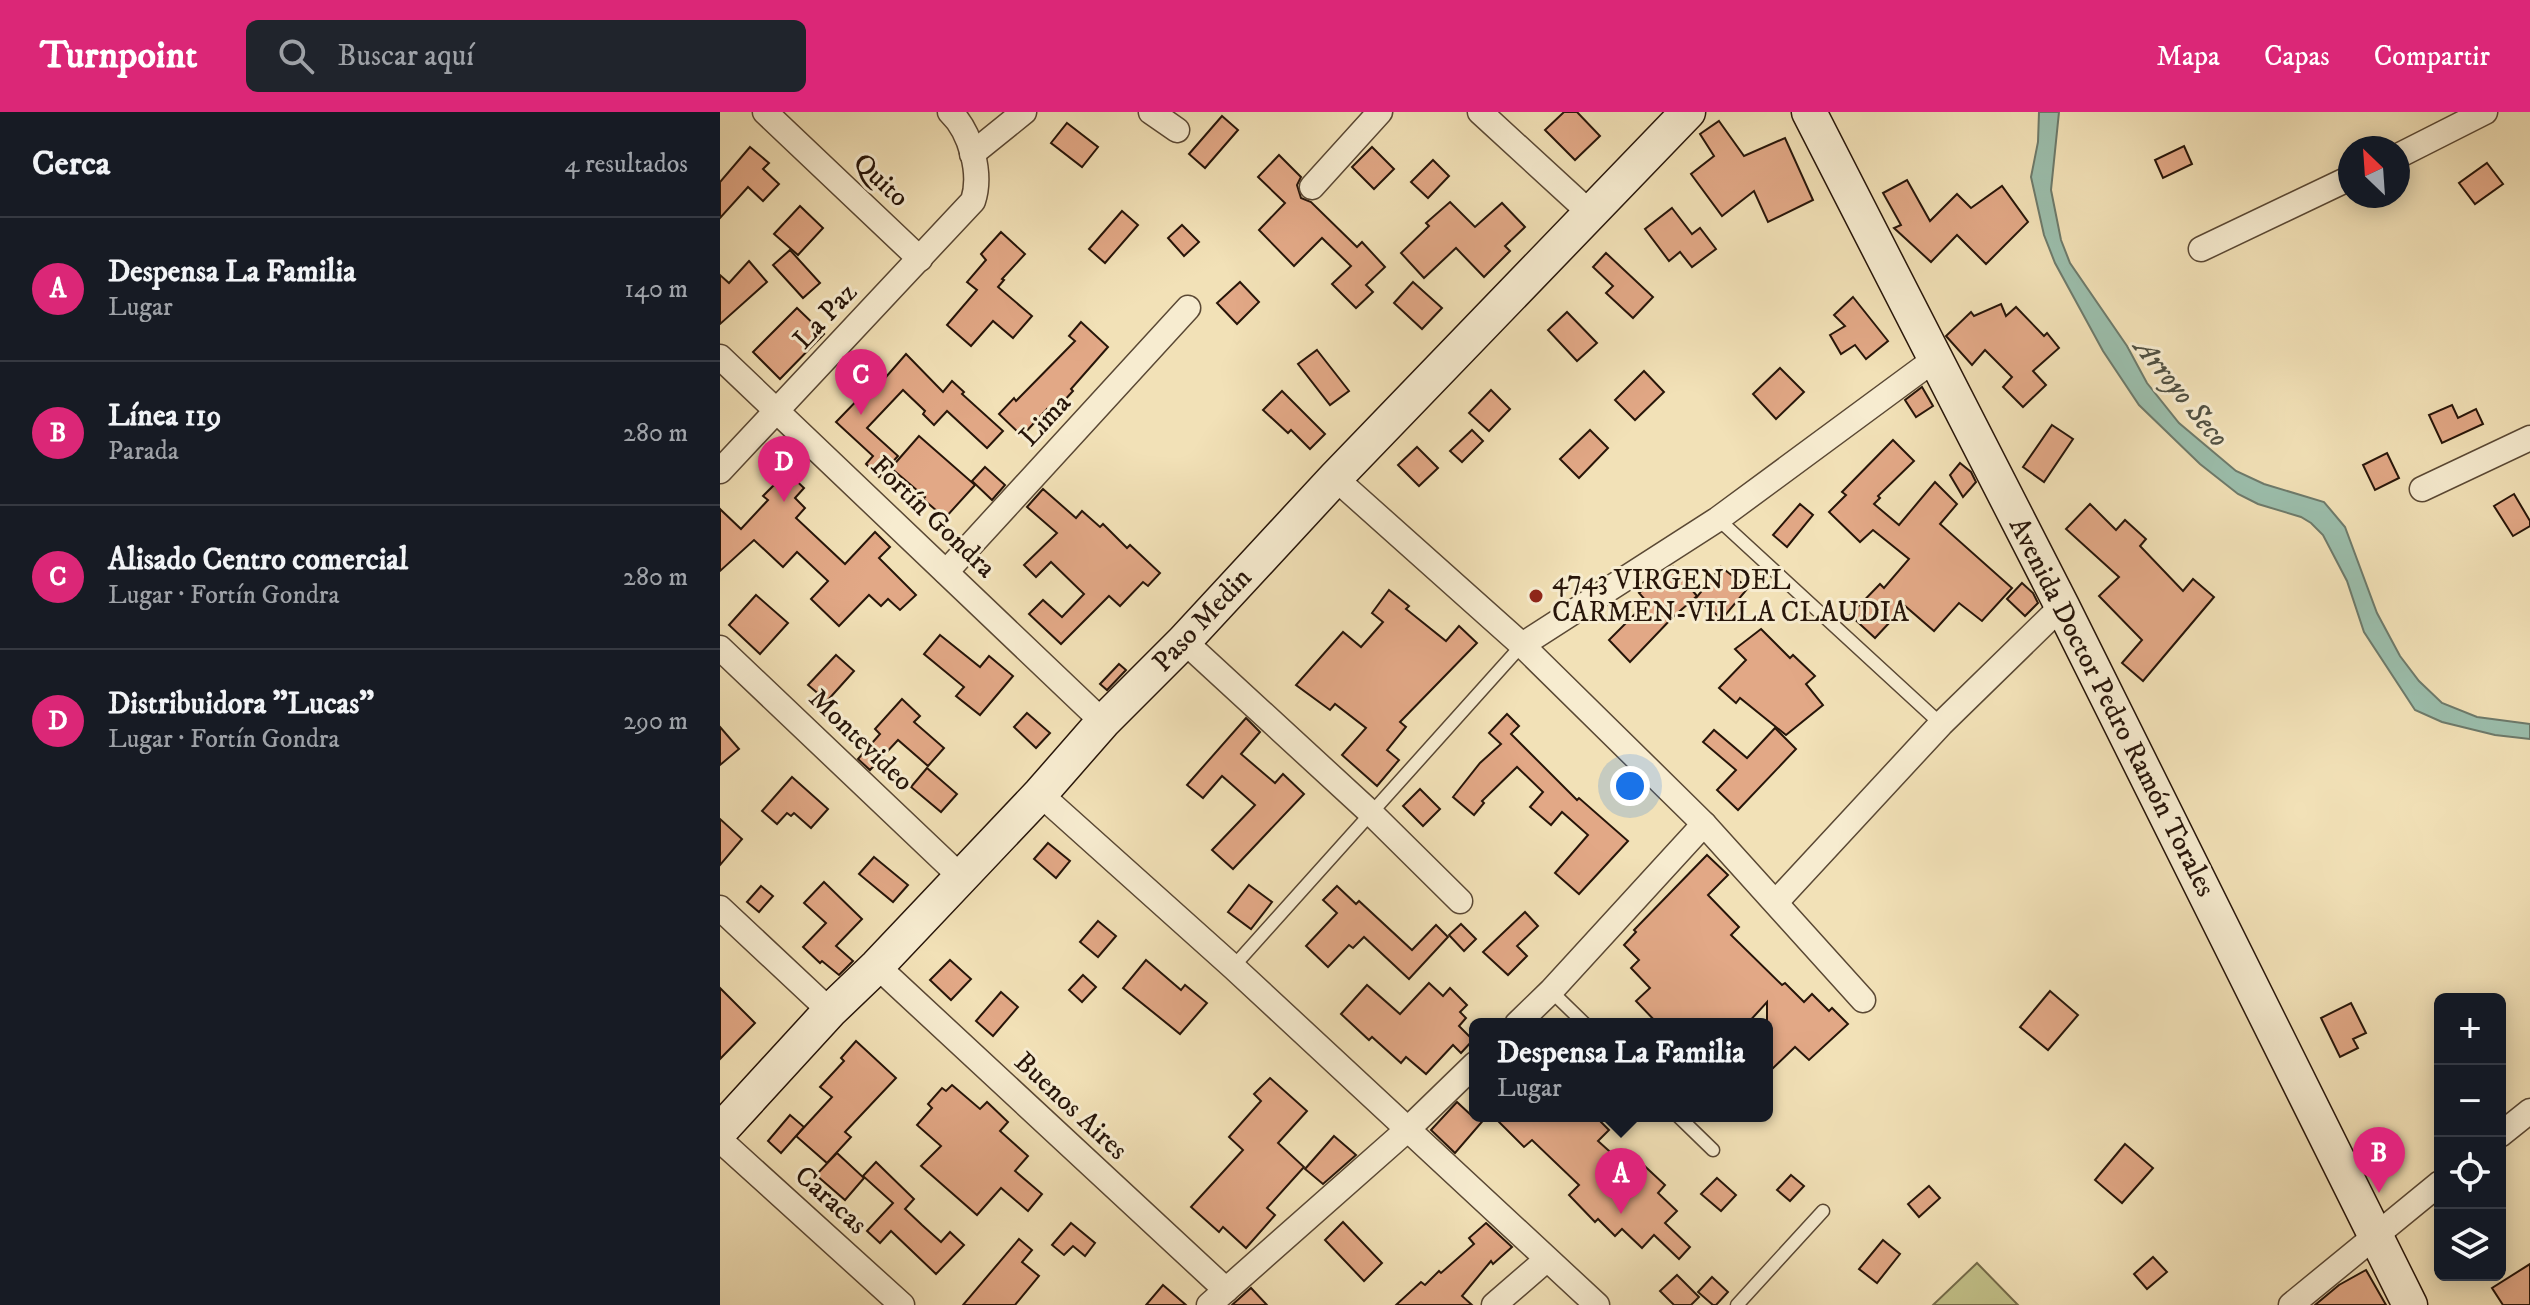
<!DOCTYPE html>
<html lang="es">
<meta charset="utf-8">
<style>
:root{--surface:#171b24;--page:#20242c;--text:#f1f3f6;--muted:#9ea1a6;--line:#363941;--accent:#db2777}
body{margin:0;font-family:"IM FELL DW Pica",serif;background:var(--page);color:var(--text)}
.controls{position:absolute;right:24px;bottom:24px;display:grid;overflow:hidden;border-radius:12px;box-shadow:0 4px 20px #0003}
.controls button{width:72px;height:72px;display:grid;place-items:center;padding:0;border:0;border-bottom:2px solid var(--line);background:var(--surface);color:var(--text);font:40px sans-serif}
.compass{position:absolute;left:1618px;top:24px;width:72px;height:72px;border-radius:50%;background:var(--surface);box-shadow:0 4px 20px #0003;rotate:335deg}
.you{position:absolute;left:910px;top:674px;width:28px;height:28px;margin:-20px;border:6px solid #fff;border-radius:50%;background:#1a73e8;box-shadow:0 0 0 12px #1a73e833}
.badge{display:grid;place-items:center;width:52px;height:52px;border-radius:50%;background:var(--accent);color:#fff;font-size:26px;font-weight:700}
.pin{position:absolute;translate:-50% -66px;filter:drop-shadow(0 2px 4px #0008)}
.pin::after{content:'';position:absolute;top:42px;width:28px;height:24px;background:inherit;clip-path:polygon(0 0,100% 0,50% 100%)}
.popup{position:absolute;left:749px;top:906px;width:304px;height:104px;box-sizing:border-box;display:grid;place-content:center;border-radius:12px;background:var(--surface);filter:drop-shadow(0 2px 6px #0005);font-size:26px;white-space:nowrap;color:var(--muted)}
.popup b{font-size:30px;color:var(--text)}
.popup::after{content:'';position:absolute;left:50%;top:100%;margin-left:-16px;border:16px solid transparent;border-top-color:var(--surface)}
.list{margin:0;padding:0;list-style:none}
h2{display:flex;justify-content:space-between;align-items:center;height:104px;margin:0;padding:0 32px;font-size:34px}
h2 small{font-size:26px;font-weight:400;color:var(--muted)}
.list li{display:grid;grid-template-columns:52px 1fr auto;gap:24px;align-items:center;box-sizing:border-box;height:144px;padding:0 32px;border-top:2px solid var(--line)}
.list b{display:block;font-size:30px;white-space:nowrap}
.list p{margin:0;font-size:26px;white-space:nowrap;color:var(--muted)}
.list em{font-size:26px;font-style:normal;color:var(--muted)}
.icon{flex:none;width:44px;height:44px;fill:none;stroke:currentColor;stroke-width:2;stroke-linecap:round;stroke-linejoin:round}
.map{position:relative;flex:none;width:1810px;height:1193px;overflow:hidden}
header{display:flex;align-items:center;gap:48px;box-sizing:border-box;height:112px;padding:0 40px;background:var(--accent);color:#fff}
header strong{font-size:38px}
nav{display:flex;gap:44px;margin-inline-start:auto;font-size:28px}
.search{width:560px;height:72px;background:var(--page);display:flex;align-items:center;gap:20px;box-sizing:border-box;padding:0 28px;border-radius:12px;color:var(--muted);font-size:30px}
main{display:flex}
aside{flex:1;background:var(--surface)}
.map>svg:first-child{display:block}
.green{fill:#c2c189;stroke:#746b49;stroke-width:2}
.water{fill:#9bbeac;stroke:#6d7a6b;stroke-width:2}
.building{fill:#e2a886;stroke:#271509;stroke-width:2}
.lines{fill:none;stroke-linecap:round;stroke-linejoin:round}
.lane-casing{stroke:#5a4834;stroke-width:15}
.street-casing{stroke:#5a4834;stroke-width:27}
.secondary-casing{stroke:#271509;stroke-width:37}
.lane{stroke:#f7ecd0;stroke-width:12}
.street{stroke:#f7ecd0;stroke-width:24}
.secondary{stroke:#f7ecd0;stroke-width:34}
.poi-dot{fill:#8f2418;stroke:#f7ecd0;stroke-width:3}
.labels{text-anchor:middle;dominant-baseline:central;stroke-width:6;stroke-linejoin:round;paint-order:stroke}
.street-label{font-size:28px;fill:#271509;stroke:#f7ecd0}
.poi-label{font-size:28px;fill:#271509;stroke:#f7ecd0;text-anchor:start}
.water-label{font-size:30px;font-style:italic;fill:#505042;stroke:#f7ecd0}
</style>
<header>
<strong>Turnpoint</strong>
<div class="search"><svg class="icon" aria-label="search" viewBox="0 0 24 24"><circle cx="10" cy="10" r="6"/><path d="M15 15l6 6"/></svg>Buscar aquí</div>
<nav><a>Mapa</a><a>Capas</a><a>Compartir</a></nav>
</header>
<main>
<aside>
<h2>Cerca<small>4 resultados</small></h2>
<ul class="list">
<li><span class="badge">A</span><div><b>Despensa La Familia</b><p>Lugar</p></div><em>140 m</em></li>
<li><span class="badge">B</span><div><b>Línea 119</b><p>Parada</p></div><em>280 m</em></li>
<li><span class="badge">C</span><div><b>Alisado Centro comercial</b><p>Lugar · Fortín Gondra</p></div><em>280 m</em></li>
<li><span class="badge">D</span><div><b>Distribuidora &quot;Lucas&quot;</b><p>Lugar · Fortín Gondra</p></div><em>290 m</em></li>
</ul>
</aside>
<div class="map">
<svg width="1810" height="1193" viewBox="0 0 1810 1193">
<rect width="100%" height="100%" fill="#f2e1b7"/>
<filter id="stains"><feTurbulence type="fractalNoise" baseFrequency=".0025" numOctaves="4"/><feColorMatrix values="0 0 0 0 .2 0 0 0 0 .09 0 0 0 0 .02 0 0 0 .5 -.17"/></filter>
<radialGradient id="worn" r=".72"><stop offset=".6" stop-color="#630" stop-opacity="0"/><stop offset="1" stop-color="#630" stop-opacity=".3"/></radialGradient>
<path class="green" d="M1257,1151L1298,1193H1213Z"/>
<path class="water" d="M1319,0H1339L1331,78L1341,128L1350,151L1407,234L1427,271L1459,311L1516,359L1544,372L1604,390L1625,415L1657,501L1680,544L1699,569L1722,591L1757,605L1810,612V627L1775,623L1722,610L1695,598L1644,520L1627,469L1603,423L1591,411L1581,405L1538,392L1518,382L1480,352L1419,293L1383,239L1335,151L1324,123L1311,65L1318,30Z"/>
<g class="building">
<path d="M844,0H857L880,24L855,48L825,18Z"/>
<path d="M502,4L518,18L485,56L469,42Z"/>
<path d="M999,9L1024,44L1065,26L1093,88L1048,110L1034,79L1002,104L971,62L994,44L980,22Z"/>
<path d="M347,11L378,35L362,55L331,31Z"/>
<path d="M1464,34L1472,52L1443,66L1435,48Z"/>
<path d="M30,35L49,51L43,57L59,72L43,89L28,75L0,106V70Z"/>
<path d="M652,35L674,57L654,77L632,55Z"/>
<path d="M559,43L581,65L577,73L581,86L591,90L637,135L642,130L665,155L646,173L653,180L636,196L612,172L631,154L602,126L574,154L539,118L565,91L538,65Z"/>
<path d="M713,48L729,64L708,86L691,70Z"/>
<path d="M1767,51L1783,72L1755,92L1739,71Z"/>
<path d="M1187,68L1210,109L1237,82L1251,96L1282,74L1308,110L1266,152L1237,123L1211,150L1174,116L1181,113L1163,81Z"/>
<path d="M730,90L755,115L782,91L805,115L785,134L790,139L764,165L736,136L704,166L681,141L709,114L706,111Z"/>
<path d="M80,94L103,116L78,143L54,122Z"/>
<path d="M952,96L972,122L980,116L996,137L972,155L960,140L949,149L925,117Z"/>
<path d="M402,99L418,113L385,151L369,137Z"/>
<path d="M462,113L479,130L464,144L448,126Z"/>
<path d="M281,120L305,142L282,167L284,168L278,175L312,204L293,226L273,209L251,234L227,213L257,178L247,170L266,148L261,142Z"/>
<path d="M70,138L100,171L83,186L53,153Z"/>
<path d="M886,141L933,185L913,206L886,181L893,174L873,155Z"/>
<path d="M29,149L47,170L0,212V163L9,171Z"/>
<path d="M520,170L539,190L517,212L497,191Z"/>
<path d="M693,170L722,196L702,217L674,191Z"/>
<path d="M1133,185L1168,229L1146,247L1135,233L1121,242L1110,223L1125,214L1114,203Z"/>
<path d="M1281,192L1286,204L1296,195L1324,224L1327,221L1339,236L1313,259L1326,273L1303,295L1283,275L1292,265L1265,238L1252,253L1226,224L1251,200L1254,204Z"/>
<path d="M77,196L104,222L60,267L33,240Z"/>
<path d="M847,200L877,231L857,249L828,218Z"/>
<path d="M361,210L388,235L351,277L353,279L332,302L327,297L302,324L279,302L294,286L296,289L355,229L349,224Z"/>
<path d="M597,238L629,279L610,293L578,252Z"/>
<path d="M186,242L223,280L232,269L244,280L242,282L283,319L267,336L227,299L214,313L203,302L205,299L183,278L147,316L178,344L159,365L146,352L153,344L116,310L150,275L141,266L153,253L166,265Z"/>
<path d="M1060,256L1084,280L1056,307L1033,282Z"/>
<path d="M924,259L944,280L915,308L895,288Z"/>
<path d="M1202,275L1213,294L1196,305L1185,288Z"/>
<path d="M771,278L790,297L769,319L749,301Z"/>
<path d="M562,279L605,322L590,337L571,318L568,321L543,298Z"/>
<path d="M1732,293L1738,306L1756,297L1763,312L1722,331L1709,303Z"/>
<path d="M1332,313L1353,327L1324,370L1303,355Z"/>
<path d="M752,318L763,329L742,350L730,339Z"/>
<path d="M870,318L888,336L859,366L840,347Z"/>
<path d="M199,324L255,373L225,406L203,387L205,385L171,356Z"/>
<path d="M1173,328L1194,349L1158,384L1160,386L1154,392L1179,413L1215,370L1237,392L1220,412L1292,476L1262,509L1239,491L1214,519L1185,494L1155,526L1130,503L1160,472L1164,476L1189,447L1153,418L1140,430L1109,400L1126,383L1122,380Z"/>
<path d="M697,335L718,356L699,374L678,353Z"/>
<path d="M1667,341L1679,366L1655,378L1643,353Z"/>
<path d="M1240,351L1251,360L1256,370L1243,385L1230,363Z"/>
<path d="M265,355L285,373L272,388L252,369Z"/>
<path d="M67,360L84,376L75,386L85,396L76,406L125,452L155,420L170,435L159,446L196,483L180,498L168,487L161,494L149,483L119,514L91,487L108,469L77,440L63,455L34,428L0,459V397L21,417L48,388L43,384Z"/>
<path d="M323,377L356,406L362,399L380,415L383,412L407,436L410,433L440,461L428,474L423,470L400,494L389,484L341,532L309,502L323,488L342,505L364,482L331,450L316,465L304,453L337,421L307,395Z"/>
<path d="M1794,382L1810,409V414L1793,424L1774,394Z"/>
<path d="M1080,392L1093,403L1067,435L1053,423Z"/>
<path d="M1370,392L1396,418L1405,408L1426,427L1420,434L1463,479L1473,467L1494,485L1423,569L1402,551L1422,528L1379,484L1399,465L1346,417Z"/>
<path d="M953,455L977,484L952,506L910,550L889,528L927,490L919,481Z"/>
<path d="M1001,455L1028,476L1002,507L976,486Z"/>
<path d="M1302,471L1313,481L1318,491L1305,504L1287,487Z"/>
<path d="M669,478L689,494L686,497L726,529L739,514L757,531L680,610L686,615L667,638L679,648L657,674L622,643L646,616L615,592L610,598L576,573L623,520L641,535L663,510L652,501Z"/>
<path d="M36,483L68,511L40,542L9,513Z"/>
<path d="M1041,517L1070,546L1073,543L1095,564L1086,572L1103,593L1066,623L1020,586L1016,591L999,576L1026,548L1015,537Z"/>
<path d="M220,523L260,555L269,544L293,564L260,603L236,584L244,575L204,542Z"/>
<path d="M116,543L134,559L107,589L88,573Z"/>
<path d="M399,552L406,558L387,578L380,572Z"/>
<path d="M182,587L200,604L194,610L224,636L208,654L178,628L150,658L138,647L160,622L155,617Z"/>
<path d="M307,601L330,621L316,636L294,615Z"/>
<path d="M787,602L799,614L791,622L857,688L859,686L908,729L859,782L835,761L868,723L842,700L831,713L810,695L823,680L797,655L762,689L764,691L754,703L733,685L760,651L781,632L769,621Z"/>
<path d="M526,606L540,620L521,642L555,671L563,662L584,682L513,757L492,738L535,693L502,664L483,686L467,673Z"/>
<path d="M0,615L19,637L0,653Z"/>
<path d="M1055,616L1076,637L1018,698L997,678L1016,658L983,630L994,618L1027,646Z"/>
<path d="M207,656L237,682L221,700L191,675Z"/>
<path d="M72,665L108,697L91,716L74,701L71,704L67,701L57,712L42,699Z"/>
<path d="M700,677L720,697L703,714L683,694Z"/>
<path d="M0,707L22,727L0,753Z"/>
<path d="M328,731L350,749L336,766L314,747Z"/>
<path d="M987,743L1008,763L988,783L1019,815L1011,823L1062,873L1065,871L1084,890L1092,882L1109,899L1112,896L1128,912L1089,948L1075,935L1047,962V890L1027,912H938L916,889L930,876L911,856L919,848L904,833L916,820L914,818Z"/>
<path d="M154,745L188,773L173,790L139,762Z"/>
<path d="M104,770L142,807L116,834L133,849L119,863L102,849L100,851L83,835L106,811L84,791Z"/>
<path d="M529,773L552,790L531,817L508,800Z"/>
<path d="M41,774L53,784L39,800L27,790Z"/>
<path d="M617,774L636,792L639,789L692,838L716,813L728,825L689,867L644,825L633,836L629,833L608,855L586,834L617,801L603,788Z"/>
<path d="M805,800L818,814L797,834L807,844L788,863L763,840Z"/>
<path d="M378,809L396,824L378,845L360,830Z"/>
<path d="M741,812L756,827L744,839L729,823Z"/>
<path d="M230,848L251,867L231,888L210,868Z"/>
<path d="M426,848L461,878L465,873L487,891L460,922L403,876Z"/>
<path d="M363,863L376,875L362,890L349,878Z"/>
<path d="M709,871L723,884L730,876L747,893L740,900L746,906L739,914L753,928L741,941L733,933L706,962L686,945L681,951L652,925L649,928L621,902L647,873L680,902Z"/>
<path d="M0,876L35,911L0,947Z"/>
<path d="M1330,879L1358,903L1328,938L1300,915Z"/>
<path d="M281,880L298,895L273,924L256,909Z"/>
<path d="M1631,891L1646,921L1633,927L1638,936L1620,945L1601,906Z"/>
<path d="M136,929L176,966L125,1020L131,1025L107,1051L76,1024L112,985L100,975L124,949L121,946Z"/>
<path d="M550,966L587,999L558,1031L584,1055L547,1096L555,1103L526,1136L503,1115L499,1120L471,1095L523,1038L509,1025L541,989L534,982Z"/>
<path d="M232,973L260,997L267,990L288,1010L280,1019L308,1044L295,1059L322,1082L308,1099L281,1076L257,1103L201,1054L221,1034L197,1013L212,996L208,992L222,976L226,979Z"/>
<path d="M737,990L752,1004H767L735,1041L711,1018Z"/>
<path d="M70,1003L84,1015L61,1041L48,1029Z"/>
<path d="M773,1004H875L889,1018L878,1029L908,1056L917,1047L945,1073L938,1081L957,1099L945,1111L970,1135L959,1147L934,1123L922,1136L902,1117L895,1124L878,1107L875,1110L849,1083L859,1073L812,1028L804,1035Z"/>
<path d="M614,1024L636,1043L603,1072L585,1057Z"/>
<path d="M1405,1032L1433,1056L1402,1091L1375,1068Z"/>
<path d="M117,1041L144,1066L125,1088L96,1063Z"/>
<path d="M156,1050L194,1087L185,1097L202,1113L221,1130L230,1120L244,1133L216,1162L171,1119L160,1131L147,1119L173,1091L143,1064Z"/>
<path d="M1071,1063L1084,1074L1070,1089L1057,1078Z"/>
<path d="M997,1066L1016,1083L1001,1099L981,1082Z"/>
<path d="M1209,1074L1220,1086L1199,1105L1188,1092Z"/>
<path d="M623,1110L662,1151L644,1169L605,1128Z"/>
<path d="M351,1111L375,1131L365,1144L353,1134L344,1143L332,1133Z"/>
<path d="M766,1111L792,1135L773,1152L771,1149L742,1184L752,1193H676L701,1170L705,1173L719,1159L721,1161L754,1132L749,1126Z"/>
<path d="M299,1127L312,1138L302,1150L319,1164L295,1193H243Z"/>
<path d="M1163,1128L1180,1142L1157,1171L1139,1157Z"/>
<path d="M1433,1145L1447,1160L1427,1177L1414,1162Z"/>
<path d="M1810,1152V1193H1783L1772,1176Z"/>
<path d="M1646,1158L1666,1193H1595L1619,1173Z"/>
<path d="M957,1163L979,1185L971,1193H954L940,1179Z"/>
<path d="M992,1165L1008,1180L996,1193H993L978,1180Z"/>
<path d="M443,1173L466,1193H426Z"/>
<path d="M531,1176L547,1193H512Z"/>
</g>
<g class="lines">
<defs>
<g id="lane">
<path d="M998,407L1221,612"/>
<path d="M513,855L802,533"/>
<path d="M831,879L865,912"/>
<path d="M958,1004L993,1038"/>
<path d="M1017,1193L1103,1099"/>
</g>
<g id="street">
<path d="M45,0L200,147"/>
<path d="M431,0L457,18"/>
<path d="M760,0L870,101"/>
<path d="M252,42L304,0"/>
<path d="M1678,44L1765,0"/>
<path d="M592,75L660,0"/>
<path d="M1481,137L1630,66"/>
<path d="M0,245L383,610"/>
<path d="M0,359L253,89C262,62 251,20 230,0"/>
<path d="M615,366L802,533L984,712L1143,888"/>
<path d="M1702,377L1810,326"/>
<path d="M226,460L468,196"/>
<path d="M464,529L652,702L740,789"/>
<path d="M802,533L998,407L1215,247"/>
<path d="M0,536L241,765"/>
<path d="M320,682L513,855L877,1193"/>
<path d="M1056,790L1221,612L1342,494"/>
<path d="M0,796L110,899"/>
<path d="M157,854L506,1178"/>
<path d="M797,912L831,879L984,712"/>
<path d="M1780,1023L1810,999"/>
<path d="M0,1028L182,1193"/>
<path d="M489,1193L687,1018L755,952"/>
<path d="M774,1193L826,1148"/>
<path d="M1571,1193L1720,1071"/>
</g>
<g id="secondary">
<path d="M1089,0L1342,494L1690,1193"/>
<path d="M0,1019L110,899L157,854L320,682L383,610L464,529L615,366L968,0"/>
</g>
</defs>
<use href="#lane" class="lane-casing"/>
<use href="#street" class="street-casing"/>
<use href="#secondary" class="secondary-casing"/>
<use href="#lane" class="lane"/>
<use href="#street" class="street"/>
<use href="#secondary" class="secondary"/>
</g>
<circle class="poi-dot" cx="816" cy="484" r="8"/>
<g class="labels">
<g class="street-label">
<text transform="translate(161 68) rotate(43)">Quito</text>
<text transform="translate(105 204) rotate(-47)">La Paz</text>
<text transform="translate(325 308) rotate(-47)">Lima</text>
<text transform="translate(213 405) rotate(44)">Fortín Gondra</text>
<text transform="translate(482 508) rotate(-47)">Paso Medin</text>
<text transform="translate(1392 595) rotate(63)">Avenida Doctor Pedro Ramón Torales</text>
<text transform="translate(141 628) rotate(44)">Montevideo</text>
<text transform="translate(351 994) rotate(43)">Buenos Aires</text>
<text transform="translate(111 1088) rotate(42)">Caracas</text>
</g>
<g class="poi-label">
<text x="832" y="468">4743 VIRGEN DEL<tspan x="832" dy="32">CARMEN-VILLA CLAUDIA</tspan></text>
</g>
<g class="water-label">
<text transform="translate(1461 281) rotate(51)">Arroyo Seco</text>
</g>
</g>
<rect width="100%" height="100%" filter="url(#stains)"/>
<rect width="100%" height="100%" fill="url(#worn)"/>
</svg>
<div class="controls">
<button>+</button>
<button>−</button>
<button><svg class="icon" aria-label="locate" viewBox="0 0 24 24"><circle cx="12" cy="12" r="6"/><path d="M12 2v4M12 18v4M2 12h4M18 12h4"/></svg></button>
<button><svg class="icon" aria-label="layers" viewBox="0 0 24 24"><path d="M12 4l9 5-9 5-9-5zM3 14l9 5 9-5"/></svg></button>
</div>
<svg class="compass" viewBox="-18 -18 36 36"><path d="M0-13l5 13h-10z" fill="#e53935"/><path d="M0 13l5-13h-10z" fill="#9ea1a6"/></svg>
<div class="you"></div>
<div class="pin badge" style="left:901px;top:1102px">A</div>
<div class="popup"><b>Despensa La Familia</b>Lugar</div>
<div class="pin badge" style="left:1659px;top:1081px">B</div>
<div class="pin badge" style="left:141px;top:303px">C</div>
<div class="pin badge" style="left:64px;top:390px">D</div>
</div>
</main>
